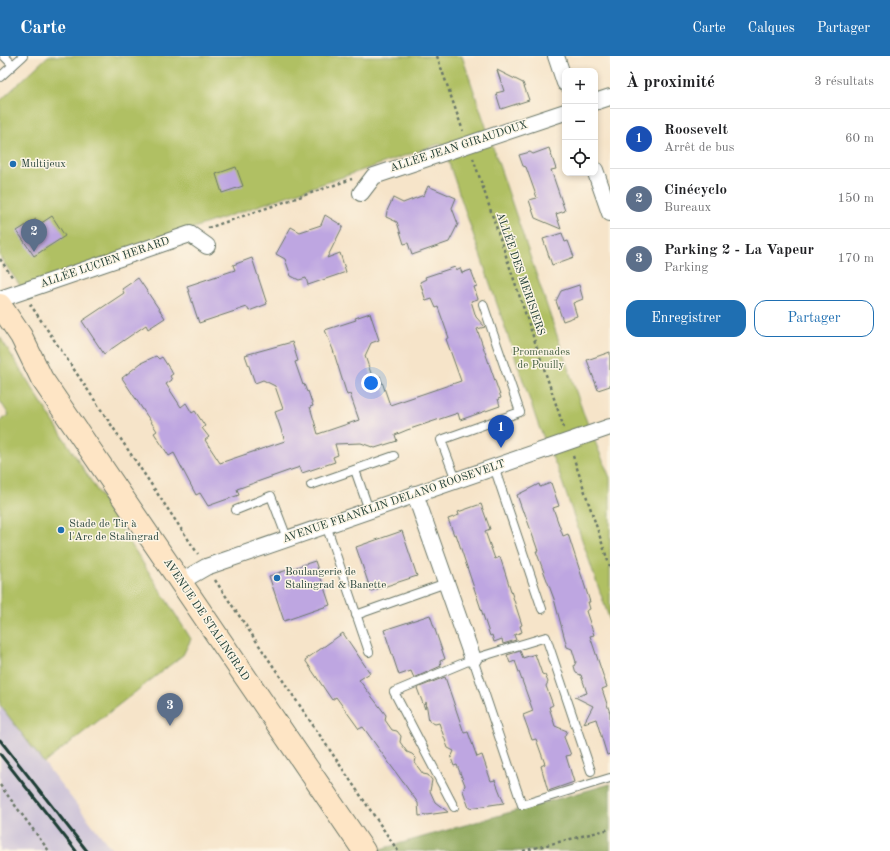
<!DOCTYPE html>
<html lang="fr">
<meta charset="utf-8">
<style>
:root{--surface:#fff;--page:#f2f2f2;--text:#202124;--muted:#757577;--line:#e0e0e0;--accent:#1f6fb2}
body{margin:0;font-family:"Old Standard TT",serif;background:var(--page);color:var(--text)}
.controls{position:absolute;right:12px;top:12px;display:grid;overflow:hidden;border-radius:8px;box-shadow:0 2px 6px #0003}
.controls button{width:36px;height:36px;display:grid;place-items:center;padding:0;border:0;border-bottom:1px solid var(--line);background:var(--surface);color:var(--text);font:20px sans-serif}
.you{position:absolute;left:371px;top:327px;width:14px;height:14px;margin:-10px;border:3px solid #fff;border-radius:50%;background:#1a73e8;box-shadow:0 0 0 6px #1a73e833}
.badge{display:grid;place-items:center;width:26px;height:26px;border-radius:50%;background:var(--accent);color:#fff;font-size:13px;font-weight:700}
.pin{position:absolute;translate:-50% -33px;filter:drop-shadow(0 1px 2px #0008)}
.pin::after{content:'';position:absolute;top:21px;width:14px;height:12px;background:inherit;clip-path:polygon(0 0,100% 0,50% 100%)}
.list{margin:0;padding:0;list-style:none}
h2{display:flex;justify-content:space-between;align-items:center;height:52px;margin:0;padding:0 16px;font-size:17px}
h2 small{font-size:13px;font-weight:400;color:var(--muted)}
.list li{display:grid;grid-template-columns:26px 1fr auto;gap:12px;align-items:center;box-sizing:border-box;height:60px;padding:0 16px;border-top:1px solid var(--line)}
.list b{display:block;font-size:15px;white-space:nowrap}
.list p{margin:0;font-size:13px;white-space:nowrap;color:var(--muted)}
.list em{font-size:13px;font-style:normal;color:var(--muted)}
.actions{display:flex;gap:8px;padding:12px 16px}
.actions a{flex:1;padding:9px 0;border:1px solid var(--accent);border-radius:12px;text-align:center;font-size:14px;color:var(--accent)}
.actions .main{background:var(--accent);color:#fff}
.icon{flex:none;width:22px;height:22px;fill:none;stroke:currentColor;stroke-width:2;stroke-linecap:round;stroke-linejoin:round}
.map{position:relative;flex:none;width:610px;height:795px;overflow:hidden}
header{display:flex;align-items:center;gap:24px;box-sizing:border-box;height:56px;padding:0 20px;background:var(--accent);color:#fff}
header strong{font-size:19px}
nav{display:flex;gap:22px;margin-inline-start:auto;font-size:14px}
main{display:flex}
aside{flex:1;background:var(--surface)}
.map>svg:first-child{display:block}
.industrial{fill:#c9bfd7}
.green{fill:#b0c063;stroke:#687e4c}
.forest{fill:#8ca659;stroke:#567246}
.building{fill:#bea6e1}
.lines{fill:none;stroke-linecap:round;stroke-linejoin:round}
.lane-casing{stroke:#6a7768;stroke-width:10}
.street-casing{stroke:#6a7768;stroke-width:18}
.secondary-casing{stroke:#6a7768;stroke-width:24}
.path{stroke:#6a7768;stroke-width:2.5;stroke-dasharray:3 3;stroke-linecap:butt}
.lane{stroke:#fff;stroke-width:8}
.street{stroke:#fff;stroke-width:16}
.secondary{stroke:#fee5c5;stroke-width:22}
.rail{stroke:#1f3d34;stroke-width:3}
.poi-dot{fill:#1f6fb2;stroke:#fcf5e5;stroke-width:1.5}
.labels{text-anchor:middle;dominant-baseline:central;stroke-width:3;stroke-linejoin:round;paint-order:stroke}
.street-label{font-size:11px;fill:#1f3d34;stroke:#fcf5e5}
.poi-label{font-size:11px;fill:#1f3d34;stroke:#fcf5e5;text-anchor:start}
.park-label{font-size:11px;fill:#435e40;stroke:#fcf5e5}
</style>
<header>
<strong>Carte</strong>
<nav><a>Carte</a><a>Calques</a><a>Partager</a></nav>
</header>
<main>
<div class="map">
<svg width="610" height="795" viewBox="0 0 610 795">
<rect width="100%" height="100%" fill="#fcf5e5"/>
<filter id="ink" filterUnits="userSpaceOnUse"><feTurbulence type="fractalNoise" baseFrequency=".025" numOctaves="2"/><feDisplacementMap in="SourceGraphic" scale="8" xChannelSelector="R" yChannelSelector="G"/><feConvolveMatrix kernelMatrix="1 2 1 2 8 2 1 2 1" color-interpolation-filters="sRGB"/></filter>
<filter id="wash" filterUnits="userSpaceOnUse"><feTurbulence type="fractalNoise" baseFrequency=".012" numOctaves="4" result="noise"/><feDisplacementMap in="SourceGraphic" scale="16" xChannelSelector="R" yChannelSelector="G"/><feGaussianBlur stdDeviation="0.9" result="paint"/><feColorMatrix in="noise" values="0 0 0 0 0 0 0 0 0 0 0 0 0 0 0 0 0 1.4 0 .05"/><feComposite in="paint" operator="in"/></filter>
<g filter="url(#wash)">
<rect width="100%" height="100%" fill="#f6e4c9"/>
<path class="industrial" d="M0,649L44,707L113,795H0Z"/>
<g class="green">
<path d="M48,0H462L583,356L610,422V565L558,414L539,371L442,87L21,231L0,201V45Z"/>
<path d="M0,281L191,583L183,599L44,707L0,649V365L9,359L0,345Z"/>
</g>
<path class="forest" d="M610,728V795H378L377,794Z"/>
<g id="blocks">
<g class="building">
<path d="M497,14L523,27L529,44L501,53L496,37L504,35Z"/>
<path d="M549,92L556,113L551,114L565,155L556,158L561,173L535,162L529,144L537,142L526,111L523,110L519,99L530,96L533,98Z"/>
<path d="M236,111L243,130L222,137L216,118Z"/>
<path d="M428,130L456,142L452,152L458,168L449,186L412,199L408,187L404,188L397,166L386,161L387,155L393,142L403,147L424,139Z"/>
<path d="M325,159L343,170L327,202L340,197L346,216L308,229L306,222L299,224L291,220L285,203L276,198L291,171L300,176L321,169Z"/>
<path d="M52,160L65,180L34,200L17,175L36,163L40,168Z"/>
<path d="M562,177L565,186L568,185L574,201L552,209L543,183Z"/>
<path d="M252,202L267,248L249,255L247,251L199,267L187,230L235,214L233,209Z"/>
<path d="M455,211L456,214L460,212L462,217L471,214L477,230L474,231L478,243L471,245L476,261L485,271L477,273L501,342L498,343L500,350L460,364L458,357L407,374L395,379L397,385L375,392L361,387L335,388L338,399L333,401L335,406L302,417L300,411L288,415L237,433L239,439L208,450L200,437L196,439L174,397L169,400L154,377L157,375L122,322L141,307L156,300L159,303L162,301L173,318L170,320L172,324L166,328L181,351L186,347L192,357L195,355L205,370L202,372L209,381L205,384L220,407L285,385L275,356L283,353L275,330L263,324L255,327L245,299L292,286L298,305L295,306L303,329L304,328L307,336L308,335L313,350L310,351L318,378L359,364L350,338L347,339L333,294L325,274L356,264L355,262L370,257L379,284L371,287L365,300L373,323L380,320L390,349L461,325L446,283L449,282L438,251L436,252L432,243L426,245L420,226L426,223L425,221Z"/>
<path d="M138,222L165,262L148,273L146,269L104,298L82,265L124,237L122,233Z"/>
<path d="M579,229L583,243L573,247L577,260L563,265L556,245L561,235Z"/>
<path d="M610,296V330L598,334L587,304Z"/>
<path d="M551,427L559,450L553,452L563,480L568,478L590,546H588L590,553L586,555L594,579L590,580L607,631L602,633L610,657V698L607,699L596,663L584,667L593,650L575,641L587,637L581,619L576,617L574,610L576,606L572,593L567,591L554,543L536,495H538L524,455L523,456L517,439L539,428L540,431Z"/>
<path d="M481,448L490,473L485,475L495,503L500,501L522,569L520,570L522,576L514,579L516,584L503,588L502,583L494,586L492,579L490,580L456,478L454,479L448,463L459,459L458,456Z"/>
<path d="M402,475L417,520L371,535L356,491Z"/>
<path d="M315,505L330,549L284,565L269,520Z"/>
<path d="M430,559L445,603L440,605L441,610L414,622L411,615L399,619L384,574Z"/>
<path d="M343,577L370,617L359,624L386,659L385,664L392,674L397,675L401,680L400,686L407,696L412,698L416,702L415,707L423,718L428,719L432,724L430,735L435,746L448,756L419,760L418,747L363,671L359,673L336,641L332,644L305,604Z"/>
<path d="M520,595L523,602L535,598L542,618L545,619L548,626L546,630L553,649L549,651L555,670L567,675L564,681L571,699L566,700L574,726L548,735L541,710L545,708L536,683L532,684L523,659L533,655L515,605L510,607L507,599Z"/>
<path d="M445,621L464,677L468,676L477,701L482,699L491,725L495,724L504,747L469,752L463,735L465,729L457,709L454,710L451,702L454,695L448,692L439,667L435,668L429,665L426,646L425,653L417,632Z"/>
</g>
</g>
</g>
<g filter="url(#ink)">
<use href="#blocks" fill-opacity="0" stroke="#6a7768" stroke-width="1"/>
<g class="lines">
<defs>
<g id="lane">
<path d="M4,0L13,9"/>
<path d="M0,21L23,0"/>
<path d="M494,411L542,553"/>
<path d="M355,414L369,454"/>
<path d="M456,424L441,384L520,356L483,248"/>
<path d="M311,429L394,400"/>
<path d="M236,454L271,440L287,482"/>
<path d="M326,469L369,596"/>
<path d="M356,559L446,527"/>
<path d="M473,603L522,749L610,722"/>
<path d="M454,751L394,636L473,603L546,581L591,715"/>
</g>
<g id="street">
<path d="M556,0L565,27"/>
<path d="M595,46L610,41"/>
<path d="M595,114L610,157"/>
<path d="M361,137L374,120L565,56"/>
<path d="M0,243L190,178L207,190"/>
<path d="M415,438L473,603"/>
<path d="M180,526L206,511L610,371"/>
</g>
<path id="secondary" d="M0,249L21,280L42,323L364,795"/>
</defs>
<use href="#lane" class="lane-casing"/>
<use href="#street" class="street-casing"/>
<use href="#secondary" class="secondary-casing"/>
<g class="path">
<path d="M437,0L463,75"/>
<path d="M473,102L564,372"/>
<path d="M208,172L352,123"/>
<path d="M0,203L13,222"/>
<path d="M30,248L198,498"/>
<path d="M573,400L610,511"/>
<path d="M215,524L398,795"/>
<path d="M0,729L49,795"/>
<path d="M523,795L610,773"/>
</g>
<use href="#lane" class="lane"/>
<use href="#street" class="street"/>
<use href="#secondary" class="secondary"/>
<g class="rail">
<path d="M0,684L87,795"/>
<path d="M0,698L76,795"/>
</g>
</g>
</g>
<g class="poi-dot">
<circle cx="13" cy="108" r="4"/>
<circle cx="61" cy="474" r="4"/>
<circle cx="277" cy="522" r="4"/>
</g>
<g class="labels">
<g class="street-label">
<text transform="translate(459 91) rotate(-18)">ALLÉE JEAN GIRAUDOUX</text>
<text transform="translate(105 207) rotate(-19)">ALLÉE LUCIEN HERARD</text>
<text transform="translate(520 218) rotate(71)">ALLÉE DES MERISIERS</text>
<text transform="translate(394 446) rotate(-19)">AVENUE FRANKLIN DELANO ROOSEVELT</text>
<text transform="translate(206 564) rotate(56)">AVENUE DE STALINGRAD</text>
</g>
<g class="poi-label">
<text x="21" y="108">Multijeux</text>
<text x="69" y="468">Stade de Tir à<tspan x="69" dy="13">l'Arc de Stalingrad</tspan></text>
<text x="285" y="516">Boulangerie de<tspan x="285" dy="13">Stalingrad &amp; Banette</tspan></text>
</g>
<g class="park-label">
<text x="541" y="296">Promenades<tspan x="541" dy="13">de Pouilly</tspan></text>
</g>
</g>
</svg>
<div class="controls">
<button>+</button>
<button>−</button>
<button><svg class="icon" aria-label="locate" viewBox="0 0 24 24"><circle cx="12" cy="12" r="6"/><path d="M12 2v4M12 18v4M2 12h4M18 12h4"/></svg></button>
</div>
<div class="you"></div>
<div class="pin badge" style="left:501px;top:392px;background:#1a4fb4">1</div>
<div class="pin badge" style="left:34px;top:196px;background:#5c6f8a">2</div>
<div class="pin badge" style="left:170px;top:670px;background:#5c6f8a">3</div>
</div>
<aside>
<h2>À proximité<small>3 résultats</small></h2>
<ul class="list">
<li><span class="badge" style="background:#1a4fb4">1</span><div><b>Roosevelt</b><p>Arrêt de bus</p></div><em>60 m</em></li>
<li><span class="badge" style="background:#5c6f8a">2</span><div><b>Cinécyclo</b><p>Bureaux</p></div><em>150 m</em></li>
<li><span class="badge" style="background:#5c6f8a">3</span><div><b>Parking 2 - La Vapeur</b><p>Parking</p></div><em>170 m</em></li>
</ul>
<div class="actions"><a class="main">Enregistrer</a><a>Partager</a></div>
</aside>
</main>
